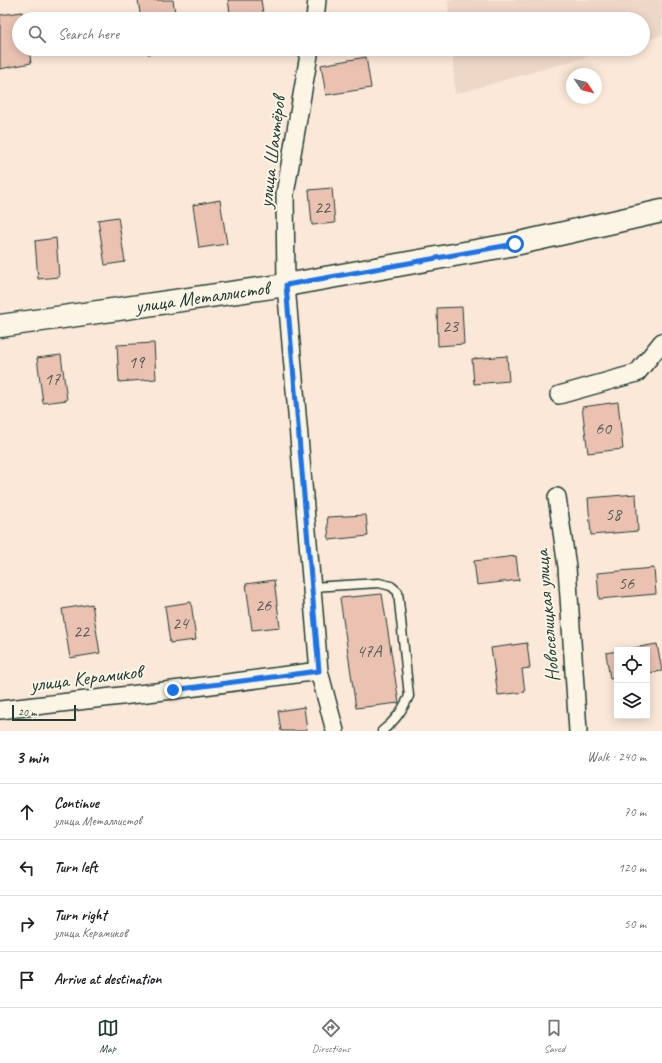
<!DOCTYPE html>
<meta charset="utf-8">
<style>
:root{--surface:#fff;--page:#f6f6f6;--text:#202124;--muted:#757577;--line:#e0e0e0;--accent:#1f3d34}
body{margin:0;font-family:Caveat,sans-serif;background:var(--page);color:var(--text)}
.controls{position:absolute;right:12px;bottom:12px;display:grid;overflow:hidden;border-radius:0px;box-shadow:0 2px 10px #0003}
.controls button{width:36px;height:36px;display:grid;place-items:center;padding:0;border:0;border-bottom:1px solid var(--line);background:var(--surface);color:var(--text);font:20px sans-serif}
.compass{position:absolute;left:566px;top:68px;width:36px;height:36px;border-radius:50%;background:var(--surface);box-shadow:0 2px 10px #0003;rotate:125deg}
.scale{position:absolute;left:12px;bottom:10px;width:64px;box-sizing:border-box;padding-left:4px;border:2px solid #1f3d34;border-top:0;font-size:11px;line-height:14px;white-space:nowrap;color:#1f3d34;-webkit-text-stroke:3px #fcf5e5;paint-order:stroke}
.stop{position:absolute;width:12px;height:12px;margin:-9px;border:3px solid #1a73e8;border-radius:50%;background:#fff}
.stop.end{background:#1a73e8;border-color:#fff;box-shadow:0 1px 4px #0008}
.list{margin:0;padding:0;list-style:none}
h2{display:flex;justify-content:space-between;align-items:center;height:52px;margin:0;padding:0 16px;font-size:17px}
h2 small{font-size:13px;font-weight:400;color:var(--muted)}
.list li{display:grid;grid-template-columns:26px 1fr auto;gap:12px;align-items:center;box-sizing:border-box;height:56px;padding:0 16px;border-top:1px solid var(--line)}
.list b{display:block;font-size:15px;white-space:nowrap}
.list p{margin:0;font-size:13px;white-space:nowrap;color:var(--muted)}
.list em{font-size:13px;font-style:normal;color:var(--muted)}
.icon{flex:none;width:22px;height:22px;fill:none;stroke:currentColor;stroke-width:2;stroke-linecap:round;stroke-linejoin:round}
.map{position:relative;flex:none;width:662px;height:731px;overflow:hidden}
.search{position:absolute;background:var(--surface);box-shadow:0 2px 10px #0003;left:12px;right:12px;top:12px;height:44px;display:flex;align-items:center;gap:10px;box-sizing:border-box;padding:0 14px;border-radius:22px;color:var(--muted);font-size:15px}
.sheet{height:276px;background:var(--surface)}
nav{display:flex;justify-content:space-around;align-items:center;box-sizing:border-box;height:56px;border-top:1px solid var(--line);background:var(--surface);font-size:11px;color:var(--muted)}
nav a{display:grid;justify-items:center;gap:2px}
nav .on{color:var(--accent)}
.map>svg:first-child{display:block}
.built{fill:#edd7c7}
.building{fill:#ebc2b2;stroke:#1f3d34}
.lines{fill:none;stroke-linecap:round;stroke-linejoin:round}
.service-casing{stroke:#1f3d34;stroke-width:11}
.minor-casing{stroke:#1f3d34;stroke-width:20}
.primary-casing{stroke:#1f3d34;stroke-width:25}
.service{stroke:#fcf5e5;stroke-width:8}
.minor{stroke:#fcf5e5;stroke-width:17}
.primary{stroke:#fcf5e5;stroke-width:22}
.route{stroke:#1a73e8;stroke-width:5}
.labels{text-anchor:middle;dominant-baseline:central;stroke-width:4;stroke-linejoin:round;paint-order:stroke}
.number-label{font-size:18px;fill:#525e54}
.street-label{font-size:20px;fill:#1f3d34;stroke:#fcf5e5}
</style>
<div class="map">
<svg width="662" height="731" viewBox="0 0 662 731">
<rect width="100%" height="100%" fill="#fbe8d8"/>
<filter id="ink" filterUnits="userSpaceOnUse"><feTurbulence type="fractalNoise" baseFrequency=".025" numOctaves="2"/><feDisplacementMap in="SourceGraphic" scale="8" xChannelSelector="R" yChannelSelector="G"/><feConvolveMatrix kernelMatrix="1 2 1 2 8 2 1 2 1" color-interpolation-filters="sRGB"/></filter>
<g filter="url(#ink)">
<g class="built">
<path d="M448,0H662V35L643,41V19H449Z"/>
<path d="M452,49H614L455,94Z"/>
</g>
<g class="building">
<path d="M138,0H173L176,19H141Z"/>
<path d="M228,0H261L264,19H231Z"/>
<path d="M22,12L23,19H19V49H29L31,63L0,69V15Z"/>
<path d="M147,49H178L148,54Z"/>
<path d="M366,57L371,88L326,95L321,65Z"/>
<path d="M332,188L335,223L312,225L309,190Z"/>
<path d="M220,200L227,244L199,248L193,205Z"/>
<path d="M118,217L125,262L105,265L98,220Z"/>
<path d="M56,238L59,277L38,279L35,241Z"/>
<path d="M462,307L464,344L438,346L437,308Z"/>
<path d="M154,343L156,379L119,382L117,345Z"/>
<path d="M61,355L67,400L43,403L37,358Z"/>
<path d="M507,356L509,381L474,384L472,359Z"/>
<path d="M618,402L623,449L588,453L582,407Z"/>
<path d="M636,494L638,531L591,535L588,498Z"/>
<path d="M366,515L368,536L329,540L327,517Z"/>
<path d="M516,556L519,580L477,585L474,561Z"/>
<path d="M654,568L656,594L599,599L597,573Z"/>
<path d="M274,580L280,627L252,630L246,584Z"/>
<path d="M382,594L399,703L356,708L340,598Z"/>
<path d="M191,602L196,640L170,643L165,606Z"/>
<path d="M92,604L100,653L70,658L62,609Z"/>
<path d="M527,643L530,668L522,669L525,692L498,695L491,648Z"/>
<path d="M657,644L662,671L647,673V650H622Z"/>
<path d="M617,651V678L610,679L606,653Z"/>
<path d="M304,707L307,731H281L278,711Z"/>
</g>
<g class="lines">
<defs>
<path id="service" d="M312,587L379,583L391,586L398,592L409,696C402,711 395,721 382,731"/>
<g id="minor">
<path d="M315,19L317,0"/>
<path d="M310,49L285,194L286,285L319,671L335,731"/>
<path d="M559,395L637,373L662,342"/>
<path d="M557,497L567,567L578,731"/>
<path d="M0,710L173,690L319,671"/>
</g>
<path id="primary" d="M0,326L286,285L515,244L662,211"/>
</defs>
<use href="#service" class="service-casing"/>
<use href="#minor" class="minor-casing"/>
<use href="#primary" class="primary-casing"/>
<use href="#service" class="service"/>
<use href="#minor" class="minor"/>
<use href="#primary" class="primary"/>
</g>
</g>
<g class="lines" filter="url(#ink)">
<path class="route" d="M173,690L319,671L286,285L515,244"/>
</g>
<g class="labels">
<g class="number-label">
<text x="322" y="207">22</text>
<text x="450" y="326">23</text>
<text x="136" y="362">19</text>
<text x="52" y="379">17</text>
<text x="603" y="428">60</text>
<text x="613" y="514">58</text>
<text x="626" y="583">56</text>
<text x="263" y="605">26</text>
<text x="180" y="623">24</text>
<text x="81" y="631">22</text>
<text x="369" y="651">47А</text>
</g>
<g class="street-label">
<text transform="translate(272 152) rotate(-83)">улица Шахтёров</text>
<text transform="translate(202 297) rotate(-8)">улица Металлистов</text>
<text transform="translate(547 616) rotate(-95)">Новоселицкая улица</text>
<text transform="translate(86 678) rotate(-7)">улица Керамиков</text>
</g>
</g>
</svg>
<div class="controls">
<button><svg class="icon" aria-label="locate" viewBox="0 0 24 24"><circle cx="12" cy="12" r="6"/><path d="M12 2v4M12 18v4M2 12h4M18 12h4"/></svg></button>
<button><svg class="icon" aria-label="layers" viewBox="0 0 24 24"><path d="M12 4l9 5-9 5-9-5zM3 14l9 5 9-5"/></svg></button>
</div>
<svg class="compass" viewBox="-18 -18 36 36"><path d="M0-13l5 13h-10z" fill="#e53935"/><path d="M0 13l5-13h-10z" fill="#757577"/></svg>
<div class="scale">20 m</div>
<div class="stop" style="left:515px;top:244px"></div>
<div class="stop end" style="left:173px;top:690px"></div>
<div class="search"><svg class="icon" aria-label="search" viewBox="0 0 24 24"><circle cx="10" cy="10" r="6"/><path d="M15 15l6 6"/></svg>Search here</div>
</div>
<section class="sheet">
<h2>3 min<small>Walk · 240 m</small></h2>
<ul class="list">
<li><svg class="icon" aria-label="ahead" viewBox="0 0 24 24"><path d="M12 20V5M6 11l6-6 6 6"/></svg><div><b>Continue</b><p>улица Металлистов</p></div><em>70 m</em></li>
<li><svg class="icon" aria-label="left" viewBox="0 0 24 24"><path d="M17 20v-9H6M10 6l-5 5 5 5"/></svg><div><b>Turn left</b></div><em>120 m</em></li>
<li><svg class="icon" aria-label="right" viewBox="0 0 24 24"><path d="M7 20v-9h11M14 6l5 5-5 5"/></svg><div><b>Turn right</b><p>улица Керамиков</p></div><em>50 m</em></li>
<li><svg class="icon" aria-label="arrive" viewBox="0 0 24 24"><path d="M6 21V4h12l-3 4 3 4H6"/></svg><div><b>Arrive at destination</b></div></li>
</ul>
</section>
<nav>
<a class="on"><svg class="icon" aria-label="map" viewBox="0 0 24 24"><path d="M3 6l6-2 6 2 6-2v14l-6 2-6-2-6 2zM9 4v14M15 6v14"/></svg>Map</a>
<a><svg class="icon" aria-label="directions" viewBox="0 0 24 24"><path d="M12 3l9 9-9 9-9-9zM9 14v-3h6M13 9l2 2-2 2"/></svg>Directions</a>
<a><svg class="icon" aria-label="saved" viewBox="0 0 24 24"><path d="M7 4h10v16l-5-4-5 4z"/></svg>Saved</a>
</nav>
